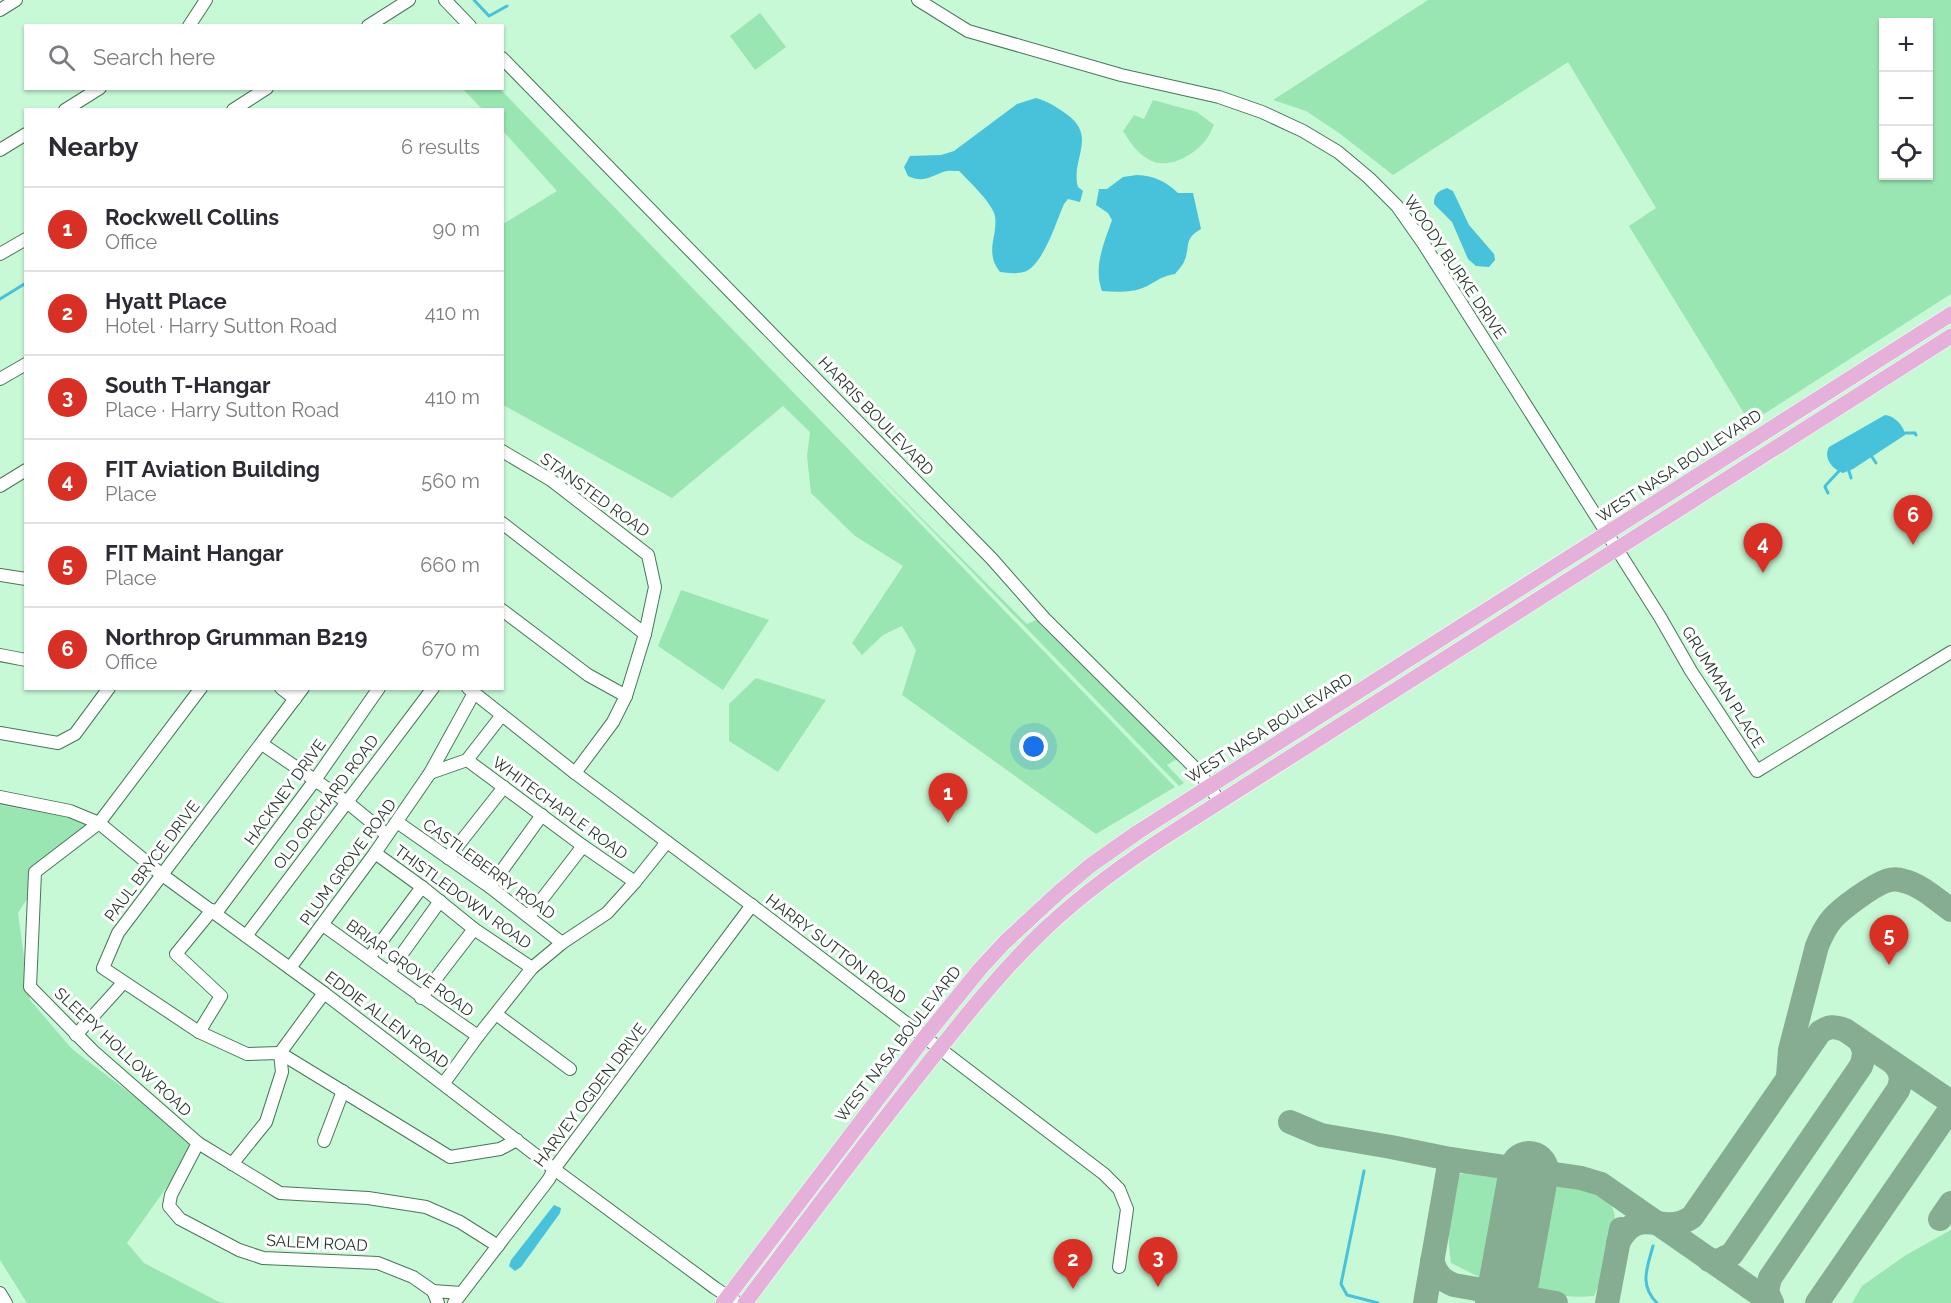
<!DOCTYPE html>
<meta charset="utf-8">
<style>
:root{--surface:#fff;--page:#f2f2f3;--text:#2b2b33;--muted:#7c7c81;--line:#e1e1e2;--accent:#d93025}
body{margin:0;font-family:Raleway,sans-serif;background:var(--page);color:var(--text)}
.controls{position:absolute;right:18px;top:18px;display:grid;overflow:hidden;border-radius:0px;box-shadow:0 2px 4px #0004}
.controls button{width:54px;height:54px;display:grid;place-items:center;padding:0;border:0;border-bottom:2px solid var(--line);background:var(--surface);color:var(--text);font:30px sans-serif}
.you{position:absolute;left:1034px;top:747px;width:21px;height:21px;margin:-15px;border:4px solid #fff;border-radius:50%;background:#1a73e8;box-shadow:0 0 0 9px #1a73e833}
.badge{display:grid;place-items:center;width:39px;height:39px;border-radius:50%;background:var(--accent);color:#fff;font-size:20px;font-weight:700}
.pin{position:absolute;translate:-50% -50px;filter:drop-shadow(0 2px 3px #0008)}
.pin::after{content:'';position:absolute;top:32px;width:21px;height:18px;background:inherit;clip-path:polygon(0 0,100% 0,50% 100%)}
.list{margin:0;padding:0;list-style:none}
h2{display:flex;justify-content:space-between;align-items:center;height:78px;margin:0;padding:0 24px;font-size:26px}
h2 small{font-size:20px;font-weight:400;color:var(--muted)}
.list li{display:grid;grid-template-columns:39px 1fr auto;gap:18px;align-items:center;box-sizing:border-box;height:84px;padding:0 24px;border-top:2px solid var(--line)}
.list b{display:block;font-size:22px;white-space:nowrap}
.list p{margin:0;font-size:20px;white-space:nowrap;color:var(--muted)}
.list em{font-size:20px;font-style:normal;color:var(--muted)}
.icon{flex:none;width:33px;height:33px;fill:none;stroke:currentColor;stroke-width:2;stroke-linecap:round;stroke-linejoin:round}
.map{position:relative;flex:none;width:1951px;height:1303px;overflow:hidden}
.search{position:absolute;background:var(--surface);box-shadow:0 2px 4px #0004;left:24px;top:24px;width:480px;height:66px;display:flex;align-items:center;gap:15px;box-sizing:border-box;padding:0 21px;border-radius:0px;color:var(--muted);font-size:22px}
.panel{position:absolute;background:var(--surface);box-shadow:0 2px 4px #0004;left:24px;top:108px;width:480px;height:582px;border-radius:0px}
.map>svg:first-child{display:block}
.green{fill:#9ae6b3;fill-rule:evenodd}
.water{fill:#48c2db}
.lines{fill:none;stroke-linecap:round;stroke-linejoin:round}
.stream{stroke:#48c2db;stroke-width:3}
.taxiway{stroke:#86ad92;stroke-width:24}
.runway{stroke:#86ad92;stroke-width:60}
.minor-casing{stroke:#487658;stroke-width:14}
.major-casing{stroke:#fff;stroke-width:16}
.minor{stroke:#fff;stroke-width:12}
.major{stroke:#e5b0da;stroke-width:15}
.labels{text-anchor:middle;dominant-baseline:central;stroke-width:6;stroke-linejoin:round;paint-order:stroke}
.street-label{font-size:16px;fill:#1f3326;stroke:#fff}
</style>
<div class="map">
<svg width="1951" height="1303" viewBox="0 0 1951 1303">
<rect width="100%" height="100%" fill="#c7f9d6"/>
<g class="green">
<path d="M1428,0H1951V294L1750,423L1629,226L1656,208L1568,62L1393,175L1339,133L1306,111L1273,100ZM1884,22H1928V176H1884Z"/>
<path d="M760,13L786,47L755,70L730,36Z"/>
<path d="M463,89H500L1175,787L1096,834L902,695L916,650L902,626L883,635L862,655L852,643L903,566L855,536L811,493L807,456L810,432L783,406L672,498L503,405V224L557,191L503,131L502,110L482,109Z"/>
<path d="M1153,100L1197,112L1214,125C1211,130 1209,137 1205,141C1193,156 1166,171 1148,159C1136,152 1130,142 1123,131L1134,115L1144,119Z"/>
<path d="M861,457L1027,624L1036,620L1177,759L1167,765L1184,783L1179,786Z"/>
<path d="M681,590L769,620L723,690L658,646Z"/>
<path d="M756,678L826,700L778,772L729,741V704Z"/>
<path d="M0,805L77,819L89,824L32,868L29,896L18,913L30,1000L72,1049L164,1119L192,1144L178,1171L127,1243L144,1263L219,1302L226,1303H27L0,1260Z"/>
<path d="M1472,1170C1490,1173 1506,1174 1509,1195L1495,1278L1493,1279L1479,1277L1451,1263C1448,1240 1444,1194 1458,1175Z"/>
<path d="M1559,1183C1581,1187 1614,1191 1615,1219L1603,1276L1594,1296C1569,1298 1547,1296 1525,1284L1541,1195L1546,1188Z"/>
<path d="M1951,1230V1303H1852L1862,1286L1906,1255Z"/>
</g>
<g class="water">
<path d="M1036,98C1047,101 1055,106 1065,113C1099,136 1070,159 1078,187L1083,191L1080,202L1068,199L1064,204C1056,222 1043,266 1024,272C1016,274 1008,273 1000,272C984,251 998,237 995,216C993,204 968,180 959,171C954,171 948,170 943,172C930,177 923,183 908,176L904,167L910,156L941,155L954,151L1017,104Z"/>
<path d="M1137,175C1155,176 1165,181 1178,193H1193L1201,229C1183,239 1191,246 1184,262C1182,266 1178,270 1175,274C1159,277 1158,281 1145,287C1132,293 1116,292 1102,291C1093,267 1104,243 1112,220L1108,213L1096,205L1099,189H1107L1123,177Z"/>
<path d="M1447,188L1453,191L1469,225L1494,254L1495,260L1489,267L1476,266L1468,259L1452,222L1434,204C1434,194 1438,191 1447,188Z"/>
<path d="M1885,415C1895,416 1904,426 1905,435L1853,469L1843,473C1832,469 1823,458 1829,447Z"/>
<path d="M554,1205L561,1208L560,1213L521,1267L515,1271L509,1266L511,1260Z"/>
</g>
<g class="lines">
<g class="stream">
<path d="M474,0L489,16L507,6"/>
<path d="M0,299L26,283"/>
<path d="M1905,433H1915L1916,435"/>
<path d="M1872,457L1876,463"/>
<path d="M1849,471L1851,478"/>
<path d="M1828,493L1825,487L1826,485L1839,471"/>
<path d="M1364,1171L1341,1284L1347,1295L1378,1303"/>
<path d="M1653,1246C1647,1268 1639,1285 1657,1303"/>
</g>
<g class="taxiway">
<path d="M1788,1076L1790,1050L1817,946C1821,936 1825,927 1833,918C1842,908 1872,886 1886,881C1891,879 1898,879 1904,881C1921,885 1937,900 1951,910"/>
<path d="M1290,1122L1321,1135L1391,1147L1450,1159L1581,1178L1601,1184L1772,1303"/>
<path d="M1940,1219L1951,1203"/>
<path d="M1618,1243C1639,1202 1663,1238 1692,1217L1820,1032C1829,1026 1834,1026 1845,1030L1951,1102"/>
<path d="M1709,1260L1718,1261L1732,1254L1861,1066C1865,1055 1865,1049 1859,1040"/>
<path d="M1432,1261C1437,1274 1441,1280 1454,1285L1556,1303"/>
<path d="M1425,1303L1450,1159"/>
<path d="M1607,1303L1621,1229"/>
<path d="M1772,1303L1767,1291L1770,1278L1898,1090C1902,1080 1902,1074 1895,1065"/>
<path d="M1817,1303L1947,1114L1951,1111"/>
</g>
<path class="runway" d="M1505,1303L1529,1171"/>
<defs>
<g id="minor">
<path d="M445,0L470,26"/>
<path d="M918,0L968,31L1121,75L1219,97L1262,112L1303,131L1338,152L1369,178L1397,206L1423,243L1660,617L1691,671L1757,771L1951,652"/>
<path d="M0,10L16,0"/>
<path d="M189,26L206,0"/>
<path d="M368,26L409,0"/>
<path d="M502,58L992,559L1044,618L1199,772L1220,802"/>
<path d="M65,110L100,88"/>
<path d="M233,110L267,88"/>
<path d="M0,150L26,134"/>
<path d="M0,254L26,239"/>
<path d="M0,379L26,364"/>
<path d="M502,451L551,480L648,555L655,587L645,634L626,696L613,722L575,773"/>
<path d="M0,486L26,470"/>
<path d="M502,523L645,634"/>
<path d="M0,575L26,579"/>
<path d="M502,610L588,675L626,696"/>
<path d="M0,655L26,660"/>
<path d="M201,688L99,823L35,872L30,987L93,1051L198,1143L280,1193L368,1198L426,1207L460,1222L498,1246"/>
<path d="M281,688L295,699"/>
<path d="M303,688L118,933L103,968L199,1032L247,1054L280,1053L450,1157L500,1149L517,1140"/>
<path d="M468,688L575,773L766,916L1104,1174L1119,1189L1127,1209L1119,1267"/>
<path d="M0,733L58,743L75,734L109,688"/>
<path d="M262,744L347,802L387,835"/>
<path d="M467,760L583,846L635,882"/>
<path d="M430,773L467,760L502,715"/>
<path d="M0,797L70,811L99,823L161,874L324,993L554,1169L715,1288L738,1303"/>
<path d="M397,822L490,887L562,943"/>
<path d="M375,853L422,887L474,929L532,968"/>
<path d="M448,858L504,787"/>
<path d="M490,887L542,815"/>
<path d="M216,913L315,780L379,688"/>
<path d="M529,916L583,846"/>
<path d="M323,925C375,962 425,1000 478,1036"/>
<path d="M246,936L433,688"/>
<path d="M369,958L422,887"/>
<path d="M290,968L375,853L430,773L474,693"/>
<path d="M389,972L440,901"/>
<path d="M421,998L474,929"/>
<path d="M496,1014L570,1069"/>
<path d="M199,1032L221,996L176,954L212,910"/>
<path d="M76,1035L123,983"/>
<path d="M444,1083L478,1036L532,968L562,943L607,913L635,882L667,842"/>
<path d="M324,1141L343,1091"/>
<path d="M198,1143L171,1195L169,1206L180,1219L239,1250L263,1258L378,1263L413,1277L433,1291"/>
<path d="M232,1164L266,1122L282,1072L280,1053L324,993"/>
<path d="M0,1293L6,1303"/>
<path d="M438,1303L433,1291L461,1293"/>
<path d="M454,1303L549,1179L554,1169L752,905"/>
</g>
<g id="major">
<path d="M723,1303L925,1037L980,969L1005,942L1059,892L1091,865L1138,832L1951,314"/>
<path d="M745,1303C800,1230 854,1157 911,1085C953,1032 994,978 1044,930C1086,890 1133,857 1182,826L1951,336"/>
</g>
</defs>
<use href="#minor" class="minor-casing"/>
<use href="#major" class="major-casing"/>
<use href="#minor" class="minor"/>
<use href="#major" class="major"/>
</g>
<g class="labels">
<g class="street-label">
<text transform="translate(1455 267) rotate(56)">WOODY BURKE DRIVE</text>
<text transform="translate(876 416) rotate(46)">HARRIS BOULEVARD</text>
<text transform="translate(1679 466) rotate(-33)">WEST NASA BOULEVARD</text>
<text transform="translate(595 495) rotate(36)">STANSTED ROAD</text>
<text transform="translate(1723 687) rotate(58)">GRUMMAN PLACE</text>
<text transform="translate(1269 728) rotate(-32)">WEST NASA BOULEVARD</text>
<text transform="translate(285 792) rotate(-54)">HACKNEY DRIVE</text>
<text transform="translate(326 802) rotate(-53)">OLD ORCHARD ROAD</text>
<text transform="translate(560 808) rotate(36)">WHITECHAPLE ROAD</text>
<text transform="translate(152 861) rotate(-53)">PAUL BRYCE DRIVE</text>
<text transform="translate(348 862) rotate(-54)">PLUM GROVE ROAD</text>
<text transform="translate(489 869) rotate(36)">CASTLEBERRY ROAD</text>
<text transform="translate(463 897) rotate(36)">THISTLEDOWN ROAD</text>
<text transform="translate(836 949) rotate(37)">HARRY SUTTON ROAD</text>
<text transform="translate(410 968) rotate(36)">BRIAR GROVE ROAD</text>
<text transform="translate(387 1020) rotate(37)">EDDIE ALLEN ROAD</text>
<text transform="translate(898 1044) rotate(-52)">WEST NASA BOULEVARD</text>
<text transform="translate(123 1052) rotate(43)">SLEEPY HOLLOW ROAD</text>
<text transform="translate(590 1095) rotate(-53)">HARVEY OGDEN DRIVE</text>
<text transform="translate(317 1243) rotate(3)">SALEM ROAD</text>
</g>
</g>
</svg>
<div class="controls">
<button>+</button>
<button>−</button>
<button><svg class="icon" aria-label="locate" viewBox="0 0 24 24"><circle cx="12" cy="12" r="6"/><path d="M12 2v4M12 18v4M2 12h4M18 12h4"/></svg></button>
</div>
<div class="you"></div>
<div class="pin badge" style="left:948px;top:823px">1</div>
<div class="pin badge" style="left:1073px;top:1289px">2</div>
<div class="pin badge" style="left:1158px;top:1287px">3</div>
<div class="pin badge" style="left:1763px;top:573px">4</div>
<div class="pin badge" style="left:1889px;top:965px">5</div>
<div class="pin badge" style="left:1913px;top:545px">6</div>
<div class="search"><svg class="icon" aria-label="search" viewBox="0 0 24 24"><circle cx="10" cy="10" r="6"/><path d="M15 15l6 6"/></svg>Search here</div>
<section class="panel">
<h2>Nearby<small>6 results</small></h2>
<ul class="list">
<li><span class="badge">1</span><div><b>Rockwell Collins</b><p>Office</p></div><em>90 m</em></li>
<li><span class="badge">2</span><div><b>Hyatt Place</b><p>Hotel · Harry Sutton Road</p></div><em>410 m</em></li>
<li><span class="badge">3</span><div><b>South T-Hangar</b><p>Place · Harry Sutton Road</p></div><em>410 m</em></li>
<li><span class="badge">4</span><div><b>FIT Aviation Building</b><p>Place</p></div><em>560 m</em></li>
<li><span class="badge">5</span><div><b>FIT Maint Hangar</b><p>Place</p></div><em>660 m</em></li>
<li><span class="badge">6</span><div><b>Northrop Grumman B219</b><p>Office</p></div><em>670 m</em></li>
</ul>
</section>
</div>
